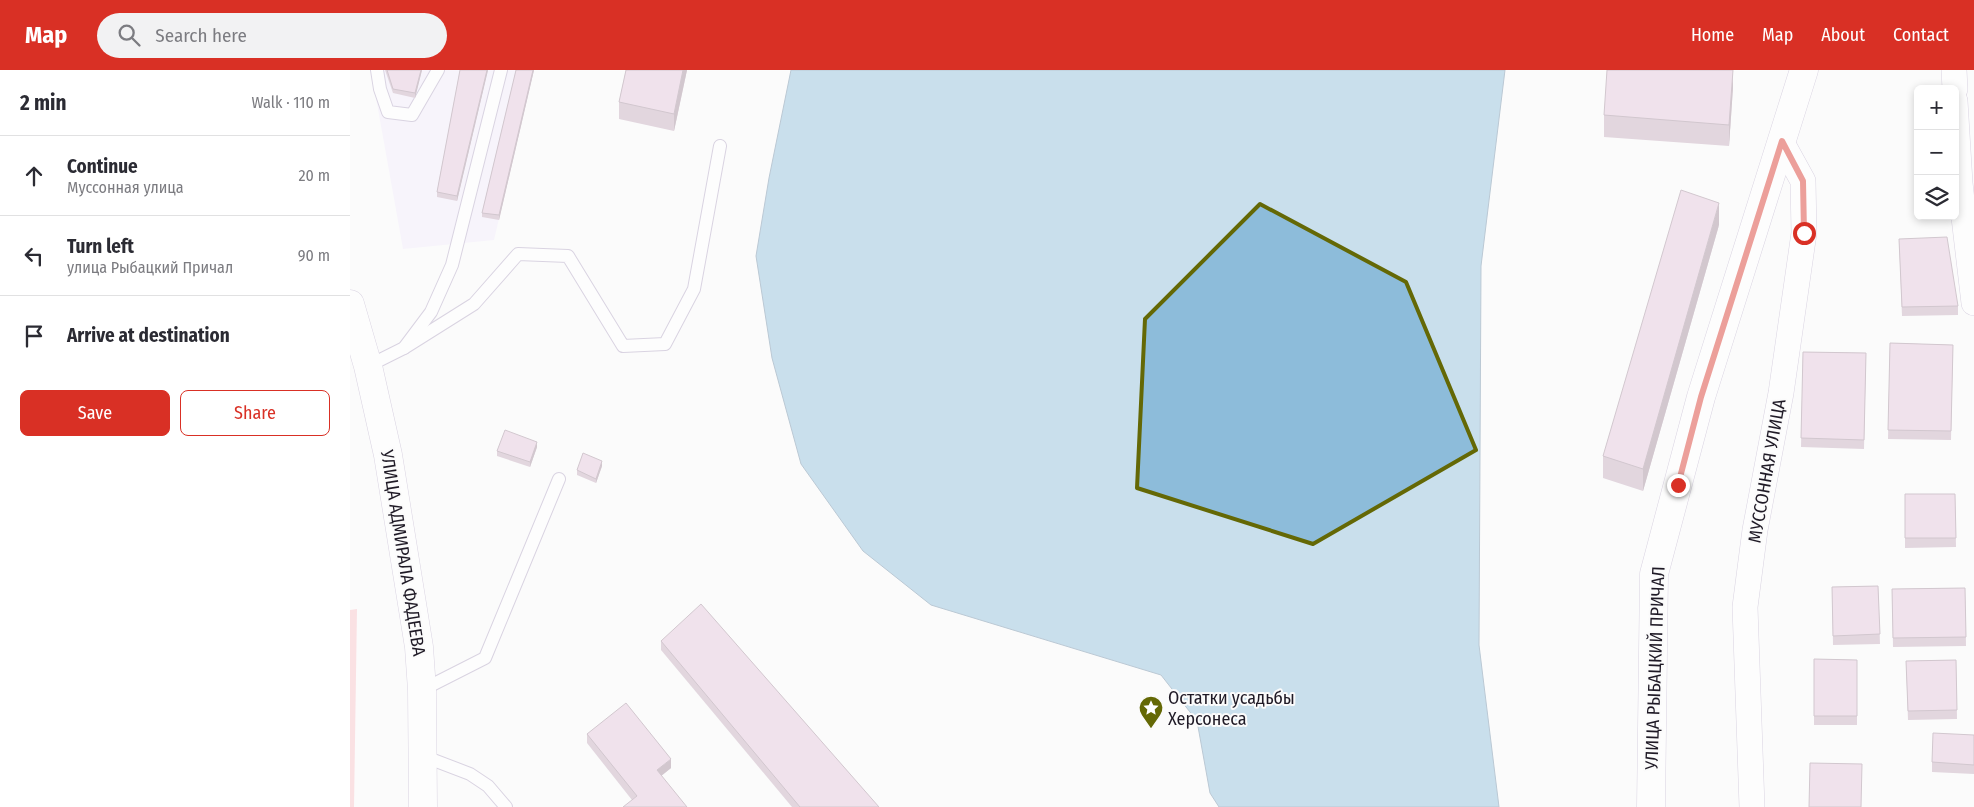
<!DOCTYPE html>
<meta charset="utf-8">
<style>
:root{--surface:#fff;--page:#f2f2f3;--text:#2b2b33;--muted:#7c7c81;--line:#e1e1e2;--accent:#d93025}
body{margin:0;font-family:"Fira Sans Condensed",sans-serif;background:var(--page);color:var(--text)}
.controls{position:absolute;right:15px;top:15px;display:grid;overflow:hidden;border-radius:8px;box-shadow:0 2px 8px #0003}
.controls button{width:45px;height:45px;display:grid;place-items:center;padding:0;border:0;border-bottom:1px solid var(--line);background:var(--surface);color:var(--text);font:25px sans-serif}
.stop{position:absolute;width:15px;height:15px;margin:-11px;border:4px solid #d93025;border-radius:50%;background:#fff}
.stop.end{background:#d93025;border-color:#fff;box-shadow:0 1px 5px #0008}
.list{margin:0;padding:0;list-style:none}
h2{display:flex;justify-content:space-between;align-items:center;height:65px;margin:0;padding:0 20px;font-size:21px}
h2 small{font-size:16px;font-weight:400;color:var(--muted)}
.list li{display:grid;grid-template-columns:32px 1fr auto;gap:15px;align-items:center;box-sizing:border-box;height:80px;padding:0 20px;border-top:1px solid var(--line)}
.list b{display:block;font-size:19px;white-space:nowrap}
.list p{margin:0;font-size:16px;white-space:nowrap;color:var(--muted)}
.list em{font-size:16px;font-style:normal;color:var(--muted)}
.actions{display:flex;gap:10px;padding:15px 20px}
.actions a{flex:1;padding:11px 0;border:1px solid var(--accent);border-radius:8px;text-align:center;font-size:18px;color:var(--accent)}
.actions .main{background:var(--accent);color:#fff}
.icon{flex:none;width:28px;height:28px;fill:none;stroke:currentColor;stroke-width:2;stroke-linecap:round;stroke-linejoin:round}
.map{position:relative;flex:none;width:1624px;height:737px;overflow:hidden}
header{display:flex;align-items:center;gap:30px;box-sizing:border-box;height:70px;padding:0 25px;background:var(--accent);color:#fff}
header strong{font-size:24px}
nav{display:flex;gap:28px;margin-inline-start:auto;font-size:18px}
.search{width:350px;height:45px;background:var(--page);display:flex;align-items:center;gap:12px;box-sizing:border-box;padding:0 18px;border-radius:28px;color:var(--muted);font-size:19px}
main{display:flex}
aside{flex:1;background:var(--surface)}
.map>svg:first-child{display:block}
.built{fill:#f1ebfb}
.green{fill:#f9c0c6}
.water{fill:#8dbcda;stroke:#6c8ba4}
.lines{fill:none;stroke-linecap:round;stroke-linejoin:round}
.service-casing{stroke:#b0a3c2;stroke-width:14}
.minor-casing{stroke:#b0a3c2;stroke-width:26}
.secondary-casing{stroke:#b0a3c2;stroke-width:29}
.service{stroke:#fff;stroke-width:12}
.minor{stroke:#fff;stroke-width:25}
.secondary{stroke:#fff;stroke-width:28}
.wall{fill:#c3a8bb}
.shaded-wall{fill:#9f8898}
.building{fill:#e3c3d9;stroke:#9f8898}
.route{stroke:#d93025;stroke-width:6}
.marked{fill:none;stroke:#646805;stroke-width:4;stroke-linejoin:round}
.labels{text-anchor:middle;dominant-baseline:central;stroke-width:4;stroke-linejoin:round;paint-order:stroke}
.street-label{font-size:18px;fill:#1f1a26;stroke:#fbfbfb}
.poi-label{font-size:18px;fill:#1f1a26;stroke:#fbfbfb;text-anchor:start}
</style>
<header>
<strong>Map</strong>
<div class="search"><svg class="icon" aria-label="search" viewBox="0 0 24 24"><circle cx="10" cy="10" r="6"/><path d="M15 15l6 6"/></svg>Search here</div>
<nav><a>Home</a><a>Map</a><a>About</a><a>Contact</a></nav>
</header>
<main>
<aside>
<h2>2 min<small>Walk · 110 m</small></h2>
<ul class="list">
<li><svg class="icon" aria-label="ahead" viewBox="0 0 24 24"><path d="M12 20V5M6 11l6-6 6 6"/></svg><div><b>Continue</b><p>Муссонная улица</p></div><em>20 m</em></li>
<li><svg class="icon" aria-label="left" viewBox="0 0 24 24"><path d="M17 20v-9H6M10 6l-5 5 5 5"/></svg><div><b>Turn left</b><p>улица Рыбацкий Причал</p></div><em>90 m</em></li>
<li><svg class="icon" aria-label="arrive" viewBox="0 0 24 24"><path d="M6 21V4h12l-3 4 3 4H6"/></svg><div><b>Arrive at destination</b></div></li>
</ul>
<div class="actions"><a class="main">Save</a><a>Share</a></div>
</aside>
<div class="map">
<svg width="1624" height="737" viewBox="0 0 1624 737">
<rect width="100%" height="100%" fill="#fbfbfb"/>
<path class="built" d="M21,0H184L144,170L53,179Z"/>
<path class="green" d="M7,539L4,737H0V540Z"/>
<path class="water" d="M441,0H1155L1131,196L1129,575L1149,737H869L860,723L847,651L811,605L581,535L513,481L451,394L422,288L406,186L419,108Z"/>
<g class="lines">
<defs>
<g id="service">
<path d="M27,0L30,19L38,42L62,45L88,0"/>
<path d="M54,278L124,234L168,184L218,186L273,276L315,274L344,219L370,76"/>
<path d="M18,296L54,278L81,242L102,195L151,0"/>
<path d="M72,620L135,588L209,409"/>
<path d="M73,686L120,704L138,716L156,737"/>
</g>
<g id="minor">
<path d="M1604,0L1605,19"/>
<path d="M1605,31L1610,113L1624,233"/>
<path d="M1402,737L1395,537L1405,460L1431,323L1454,163L1453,111L1431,71"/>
</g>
<g id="secondary">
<path d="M0,234L18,296L38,385L69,577L72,620L73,737"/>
<path d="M1301,737L1304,504L1351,327L1454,0"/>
</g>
</defs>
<use href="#service" class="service-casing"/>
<use href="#minor" class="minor-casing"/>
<use href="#secondary" class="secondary-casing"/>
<use href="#service" class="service"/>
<use href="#minor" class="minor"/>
<use href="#secondary" class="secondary"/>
</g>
<g class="wall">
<path d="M35,0H72L65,28L43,23Z"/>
<path d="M110,0H138L107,131L87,127V122Z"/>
<path d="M166,0H184L149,150L132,147V143Z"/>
<path d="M276,0H337L324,61L269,49V32Z"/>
<path d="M1383,17L1379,76L1254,67V45Z"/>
<path d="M1369,155L1293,421L1253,408V386Z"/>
<path d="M1549,169L1608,236V245L1552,246Z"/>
<path d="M1540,273L1603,275L1601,370L1538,369Z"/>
<path d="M1453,282L1516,283L1514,379L1451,377Z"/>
<path d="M187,377L180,397L147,386V381Z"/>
<path d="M252,396L246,413L227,405V400Z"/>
<path d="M1555,424H1605L1606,477L1555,478Z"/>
<path d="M1528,516L1530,574L1483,575L1482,517Z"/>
<path d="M1615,518L1616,576L1543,577L1542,519Z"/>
<path d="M311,571L529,737H442L311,580Z"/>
<path d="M1464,589L1507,590V655H1464Z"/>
<path d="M1606,590L1607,649L1558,650L1556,591Z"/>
<path d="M237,664L321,698L282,730L237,673Z"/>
<path d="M1624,665V704L1582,702V692Z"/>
</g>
<g class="shaded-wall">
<path d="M71,0H72L65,28V23Z"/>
<path d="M137,0H138L107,131V126Z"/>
<path d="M183,0H184L149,150V145Z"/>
<path d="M333,0H337L324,61V44Z"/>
<path d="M1383,0V17L1379,76V55Z"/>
<path d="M1369,133V155L1293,421V399Z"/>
<path d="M187,372V377L180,397V392Z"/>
<path d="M252,391V396L246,413V409Z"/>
<path d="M321,689V698L307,709V700Z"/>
</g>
<g class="building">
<path d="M37,0H71L65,23L43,19Z"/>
<path d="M110,0H137L107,126L87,122Z"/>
<path d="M166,0H183L149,145L132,143Z"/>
<path d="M276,0H333L324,44L269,32Z"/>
<path d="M1257,0H1383L1379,55L1254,45Z"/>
<path d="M1331,120L1369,133L1293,399L1253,386Z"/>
<path d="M1597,167L1608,236L1552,237L1549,169Z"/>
<path d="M1540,273L1603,275L1601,361L1538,360Z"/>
<path d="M1453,282L1516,283L1514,370L1451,368Z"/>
<path d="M155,360L187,372L180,392L147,381Z"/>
<path d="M233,383L252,391L246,409L227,400Z"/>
<path d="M1555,424H1605L1606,468H1555Z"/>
<path d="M1528,516L1530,564L1483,566L1482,517Z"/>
<path d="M1615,518L1616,567L1543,568L1542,519Z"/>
<path d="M351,534L529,737H450L311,571Z"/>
<path d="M1464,589L1507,590V646H1464Z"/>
<path d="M1606,590L1607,640L1558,641L1556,591Z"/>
<path d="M276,633L321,689L307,700L337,737H273L287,726L237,664Z"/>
<path d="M1583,663L1624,665V695L1582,692Z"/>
<path d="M1460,693L1512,694L1511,737H1459Z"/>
</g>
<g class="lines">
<path class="route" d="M1328,415L1351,327L1432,71L1453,111L1454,163"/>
</g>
<path d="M0 0H1624V737H0ZM910,134L1056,212L1126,380L963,474L787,418L795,249Z" fill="#fbfbfb" fill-opacity=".55" fill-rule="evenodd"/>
<path class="marked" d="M910,134L1056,212L1126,380L963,474L787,418L795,249Z"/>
<defs>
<symbol id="sight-pin" viewBox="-11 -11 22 30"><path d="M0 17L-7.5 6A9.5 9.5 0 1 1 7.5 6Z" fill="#646805" stroke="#fbfbfb"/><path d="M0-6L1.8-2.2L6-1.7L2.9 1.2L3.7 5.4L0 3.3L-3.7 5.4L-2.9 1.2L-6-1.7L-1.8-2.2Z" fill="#fff"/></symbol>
</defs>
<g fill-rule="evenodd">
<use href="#sight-pin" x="787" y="624" width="28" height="38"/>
</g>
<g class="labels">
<g class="street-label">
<text transform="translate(1417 401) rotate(-80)">МУССОННАЯ УЛИЦА</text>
<text transform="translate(53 483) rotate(81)">УЛИЦА АДМИРАЛА ФАДЕЕВА</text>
<text transform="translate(1305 598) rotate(-88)">УЛИЦА РЫБАЦКИЙ ПРИЧАЛ</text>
</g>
<g class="poi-label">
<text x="818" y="628">Остатки усадьбы<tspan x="818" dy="21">Херсонеса</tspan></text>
</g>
</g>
</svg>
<div class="controls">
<button>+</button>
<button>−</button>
<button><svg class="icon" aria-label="layers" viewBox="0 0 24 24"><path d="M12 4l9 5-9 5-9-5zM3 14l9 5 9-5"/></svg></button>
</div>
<div class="stop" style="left:1454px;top:163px"></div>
<div class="stop end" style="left:1328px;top:415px"></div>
</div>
</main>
